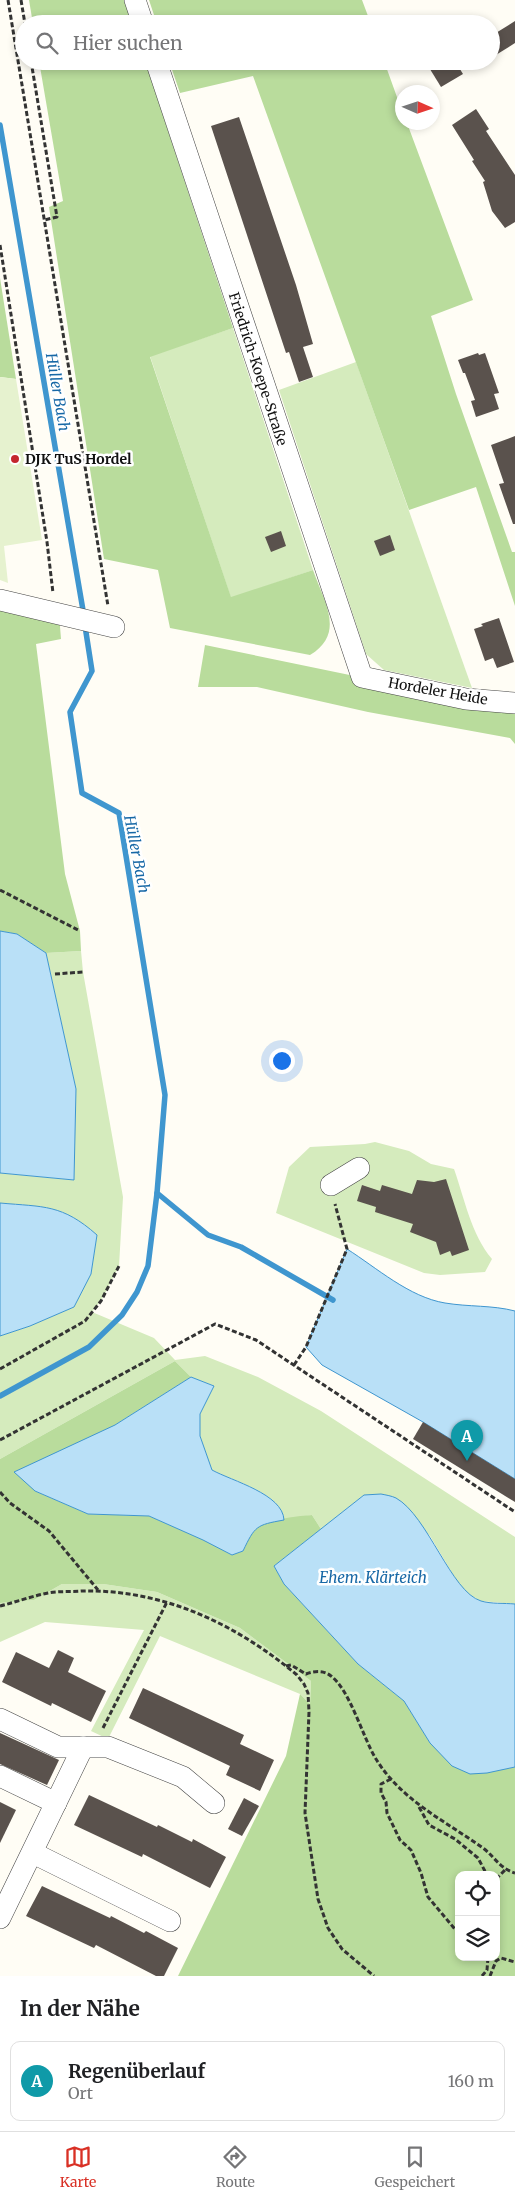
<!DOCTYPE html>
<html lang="de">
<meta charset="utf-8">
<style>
:root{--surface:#fff;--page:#f6f6f6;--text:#202124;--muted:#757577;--line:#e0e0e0;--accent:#d93025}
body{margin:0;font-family:Merriweather,serif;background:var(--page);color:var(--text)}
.controls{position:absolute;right:15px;bottom:15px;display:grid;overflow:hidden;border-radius:10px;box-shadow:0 2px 8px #0003}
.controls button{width:45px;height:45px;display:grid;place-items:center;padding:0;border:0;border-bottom:1px solid var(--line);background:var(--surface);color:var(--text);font:25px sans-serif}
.compass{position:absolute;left:395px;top:85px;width:45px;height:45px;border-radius:50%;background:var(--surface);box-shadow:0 2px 8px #0003;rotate:93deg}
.you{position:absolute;left:281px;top:1060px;width:18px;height:18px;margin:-12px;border:4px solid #fff;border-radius:50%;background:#1a73e8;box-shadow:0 0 0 8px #1a73e833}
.badge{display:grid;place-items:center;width:32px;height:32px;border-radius:50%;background:var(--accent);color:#fff;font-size:16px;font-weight:700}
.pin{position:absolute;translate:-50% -41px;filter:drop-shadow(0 1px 2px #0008)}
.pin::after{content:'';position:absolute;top:26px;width:18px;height:15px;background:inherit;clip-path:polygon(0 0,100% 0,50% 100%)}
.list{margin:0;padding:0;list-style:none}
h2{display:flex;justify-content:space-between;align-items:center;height:65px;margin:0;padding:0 20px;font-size:21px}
h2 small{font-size:16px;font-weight:400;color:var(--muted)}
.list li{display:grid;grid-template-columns:32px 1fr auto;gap:15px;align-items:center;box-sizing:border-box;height:80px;margin:0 10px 10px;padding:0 10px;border:1px solid var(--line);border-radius:10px}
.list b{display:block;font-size:19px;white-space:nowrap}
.list p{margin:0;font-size:16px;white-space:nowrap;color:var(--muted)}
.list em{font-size:16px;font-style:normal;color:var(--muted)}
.icon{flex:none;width:28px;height:28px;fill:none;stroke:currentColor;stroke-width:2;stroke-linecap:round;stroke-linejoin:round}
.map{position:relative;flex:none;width:515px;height:1976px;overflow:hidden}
.search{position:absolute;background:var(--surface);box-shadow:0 2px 8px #0003;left:15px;right:15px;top:15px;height:55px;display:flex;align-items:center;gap:12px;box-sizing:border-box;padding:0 18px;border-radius:28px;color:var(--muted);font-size:19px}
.sheet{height:155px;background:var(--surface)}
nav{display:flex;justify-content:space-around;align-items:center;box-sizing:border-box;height:70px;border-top:1px solid var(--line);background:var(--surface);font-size:14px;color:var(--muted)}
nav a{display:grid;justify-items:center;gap:2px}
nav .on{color:var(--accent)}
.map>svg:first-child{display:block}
.green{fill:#d5ebbd}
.forest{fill:#b9dc9c;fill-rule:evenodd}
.pitch{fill:#e6f2cf}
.water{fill:#b9e0f7;stroke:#3f96cf}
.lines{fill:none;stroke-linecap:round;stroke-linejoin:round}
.stream{stroke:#3f96cf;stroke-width:5.5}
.building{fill:#5a524d}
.minor-casing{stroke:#444;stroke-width:22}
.path{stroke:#333;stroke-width:3;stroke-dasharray:5 2.5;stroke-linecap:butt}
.minor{stroke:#fff;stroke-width:21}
.poi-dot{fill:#c4262e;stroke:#fff;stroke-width:2}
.labels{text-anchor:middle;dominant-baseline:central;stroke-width:5;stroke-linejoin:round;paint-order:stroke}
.street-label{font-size:14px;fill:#111;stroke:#fff}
.poi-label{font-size:14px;font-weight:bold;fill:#111;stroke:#fff;text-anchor:start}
.water-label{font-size:15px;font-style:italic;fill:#1768a6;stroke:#fff}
</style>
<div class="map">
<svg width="515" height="1976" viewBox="0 0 515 1976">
<rect width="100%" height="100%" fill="#fffdf5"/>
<g class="green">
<path d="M233,328L313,570L231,598L150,356Z"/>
<path d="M356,362L472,688L384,670L366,654L279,390Z"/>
<path d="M81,951L83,972L123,1197L119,1266L102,1299L92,1312L154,1338L175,1360L205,1356L258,1377L321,1411L515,1537V1604L480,1601L467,1593L458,1583L430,1536L396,1498L364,1495L321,1529L312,1515L284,1520C283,1494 233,1481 212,1470L200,1436V1414L214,1386L191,1377L175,1361L0,1459V1336L30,1326L74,1307L91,1274L97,1235C62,1204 44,1207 0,1203V1173L74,1180L76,1089L46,953Z"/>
<path d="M375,1142L409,1151L431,1164L454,1169C465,1200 471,1234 492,1259L485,1272L440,1275L424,1273L276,1213L289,1167L310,1147L365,1144Z"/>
<path d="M62,1584H103L157,1592L240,1628L311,1681L310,1704L300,1694L160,1636L108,1739L91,1731L144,1630L45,1622L0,1642V1603L34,1600Z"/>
</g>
<g class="forest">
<path d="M29,0H125L132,24H33Z"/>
<path d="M149,0H362L371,24H157Z"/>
<path d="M39,61H145L233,328L150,357L231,597L313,570C324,602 346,633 310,655L170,628L158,570L104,559L49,207L63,201Z"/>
<path d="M169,61H384L402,111V122L407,123L473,300L431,316L456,394L512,552H515V606L476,487L409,510L253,76L180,93Z"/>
<path d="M0,278L16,379L0,377Z"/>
<path d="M0,601L59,614L61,639L36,644L65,874L80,931L81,951L46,953L17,934L0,931Z"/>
<path d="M205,645L466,699L515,704V744L510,738L368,712L257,687H198Z"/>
<path d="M175,1361L191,1377L115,1425L35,1491L88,1514L149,1516L204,1540L232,1555L243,1551C246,1545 249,1533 254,1529C264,1520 298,1516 312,1515L321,1529L274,1566L284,1584L358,1664L404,1701L430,1743L505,1769L515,1767V1976H178L286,1756L300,1694L310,1704L311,1681L240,1628L157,1592L103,1584H62L34,1600L0,1603V1459ZM459,1875H496V1957H459Z"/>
</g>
<path class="pitch" d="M0,377L16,379L42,540L4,546L8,583L0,580Z"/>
<g class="water">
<path d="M0,931L17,934L46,953L76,1089L74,1180L0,1173Z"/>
<path d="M0,1203C44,1207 62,1204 97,1235L91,1274L74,1307L30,1326L0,1336Z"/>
<path d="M347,1249C377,1268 409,1297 445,1303C469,1307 492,1305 515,1311V1479L423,1422L322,1365L306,1347Z"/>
<path d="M191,1377L214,1386L200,1414V1436L212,1470C232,1481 283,1494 284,1520C256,1525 255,1526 243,1551L232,1555L203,1540L149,1516L88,1514L35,1491L14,1472L115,1425Z"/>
<path d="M381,1494C386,1495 392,1496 396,1498C428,1516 451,1592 481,1601C491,1604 504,1603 515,1604V1767L487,1773L470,1774L452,1766L430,1743L404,1701L358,1664L284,1584L274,1566L364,1495Z"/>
</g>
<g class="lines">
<g class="stream">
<path d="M0,125L84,616"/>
<path d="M157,1193L208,1235L241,1247L333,1300"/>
<path d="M0,1396L89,1347L122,1315L137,1292L148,1266L157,1193L165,1095L119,813L82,793L70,712L92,671L85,626"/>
</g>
</g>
<g class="building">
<path d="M515,21V43L491,58V36Z"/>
<path d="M425,61H455L463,74L441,87Z"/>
<path d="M476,109L489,129L486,131L515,175V222L505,228L492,211L483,182L485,181L472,161L474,160L452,125Z"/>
<path d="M239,117L296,285L313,344L303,347L313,377L299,382L289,352L286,353L211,126Z"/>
<path d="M478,353L479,355L485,353L499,393L494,394L499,409L476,417L471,401L475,400L465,373H463L458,360Z"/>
<path d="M515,436V524H513L499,484L504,483L491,445Z"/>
<path d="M281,531L286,546L271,552L265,537Z"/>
<path d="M390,535L395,550L380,556L374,541Z"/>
<path d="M499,618L514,662L497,668L493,658L485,661L474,629L483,626L481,624Z"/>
<path d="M446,1179L469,1250L452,1256L450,1251L440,1255L436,1242L410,1232L413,1224L375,1212L376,1207L357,1201L362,1185L380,1191L382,1185L412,1194L417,1180L434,1182Z"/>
<path d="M423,1422L515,1479V1502L413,1439Z"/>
<path d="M58,1650L74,1658L68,1672L106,1691L91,1722L52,1703L51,1706L2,1682L16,1652L49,1668Z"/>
<path d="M143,1688L244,1735L240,1744L274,1760L260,1791L226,1775L230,1766L129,1718Z"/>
<path d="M0,1733L59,1760L47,1785L0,1764Z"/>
<path d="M89,1795L157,1827L158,1825L192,1842L193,1839L226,1857L210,1888L143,1854L142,1857L74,1825Z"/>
<path d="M244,1798L259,1806L242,1836L228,1829Z"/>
<path d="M0,1802L16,1810L0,1843Z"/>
<path d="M42,1886L110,1918L111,1916L144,1933L146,1931L178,1948L164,1976H156L96,1945L94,1948L26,1916Z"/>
</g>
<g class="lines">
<defs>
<g id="minor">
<path d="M135,0L143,24"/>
<path d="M156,61L362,677L466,699L515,703"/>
<path d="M0,600L114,627"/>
<path d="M331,1185L359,1168"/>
<path d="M0,1719L58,1747H108L183,1777L214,1803"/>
<path d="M0,1776L56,1803"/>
<path d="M33,1853L170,1921"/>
<path d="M0,1918L83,1747"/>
</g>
</defs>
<use href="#minor" class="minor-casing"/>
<g class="path">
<path d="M8,0L108,606"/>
<path d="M21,0L25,24"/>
<path d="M31,61L57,217L44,220"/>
<path d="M0,245L47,542L53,593"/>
<path d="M0,890L80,931"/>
<path d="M55,974L83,972"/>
<path d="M294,1365L306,1347L347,1249L335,1204"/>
<path d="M0,1369L85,1321L101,1301L119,1266"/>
<path d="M0,1440L215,1324L256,1340L515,1512"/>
<path d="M0,1492L10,1503L49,1531L98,1590"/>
<path d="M0,1606C16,1602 32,1596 48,1593C59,1591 71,1592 82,1591C163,1589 236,1624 297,1675L304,1684L308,1693L309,1712L305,1813L318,1899L328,1928L342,1949L374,1976"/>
<path d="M286,1666L291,1665L306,1674C314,1671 324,1670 331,1676C350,1690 363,1738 376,1759C401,1800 445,1821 483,1848C495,1857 499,1868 515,1873"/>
<path d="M103,1728L167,1602"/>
<path d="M391,1779L381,1784V1793L386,1802L387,1813L400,1840L411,1850L421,1873L428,1897L459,1934"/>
<path d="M419,1807L429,1825L455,1839L478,1858L487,1875"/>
<path d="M496,1879L505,1870"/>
<path d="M482,1976L487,1970L488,1957"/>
<path d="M490,1976L496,1961L501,1958L515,1962"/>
</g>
<use href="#minor" class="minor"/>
</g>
<circle class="poi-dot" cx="15" cy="459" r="5"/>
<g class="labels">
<g class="street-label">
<text transform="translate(258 369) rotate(72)">Friedrich-Koepe-Straße</text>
<text transform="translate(438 691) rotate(10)">Hordeler Heide</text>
</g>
<g class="poi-label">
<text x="25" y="459">DJK TuS Hordel</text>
</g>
<g class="water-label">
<text transform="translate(58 392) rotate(80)">Hüller Bach</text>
<text transform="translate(137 854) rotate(79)">Hüller Bach</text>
<text x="373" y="1577">Ehem. Klärteich</text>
</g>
</g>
</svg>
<div class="controls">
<button><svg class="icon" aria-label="locate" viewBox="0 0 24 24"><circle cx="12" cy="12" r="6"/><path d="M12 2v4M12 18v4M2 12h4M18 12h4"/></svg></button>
<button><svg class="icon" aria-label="layers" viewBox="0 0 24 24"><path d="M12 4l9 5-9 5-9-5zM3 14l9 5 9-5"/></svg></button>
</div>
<svg class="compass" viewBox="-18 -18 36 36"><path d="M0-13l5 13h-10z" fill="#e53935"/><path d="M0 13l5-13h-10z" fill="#757577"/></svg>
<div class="you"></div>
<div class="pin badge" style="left:467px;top:1461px;background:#0f9aa8">A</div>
<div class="search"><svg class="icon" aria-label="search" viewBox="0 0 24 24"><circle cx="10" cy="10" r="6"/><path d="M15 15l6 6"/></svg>Hier suchen</div>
</div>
<section class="sheet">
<h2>In der Nähe<small></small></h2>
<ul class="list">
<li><span class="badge" style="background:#0f9aa8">A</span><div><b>Regenüberlauf</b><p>Ort</p></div><em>160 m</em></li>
</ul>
</section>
<nav>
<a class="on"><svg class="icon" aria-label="map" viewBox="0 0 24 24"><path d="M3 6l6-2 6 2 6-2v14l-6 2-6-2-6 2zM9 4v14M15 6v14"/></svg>Karte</a>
<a><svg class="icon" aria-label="directions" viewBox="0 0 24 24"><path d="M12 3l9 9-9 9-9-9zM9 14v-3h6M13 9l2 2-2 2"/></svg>Route</a>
<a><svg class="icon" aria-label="saved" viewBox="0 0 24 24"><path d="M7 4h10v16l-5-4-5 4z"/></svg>Gespeichert</a>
</nav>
